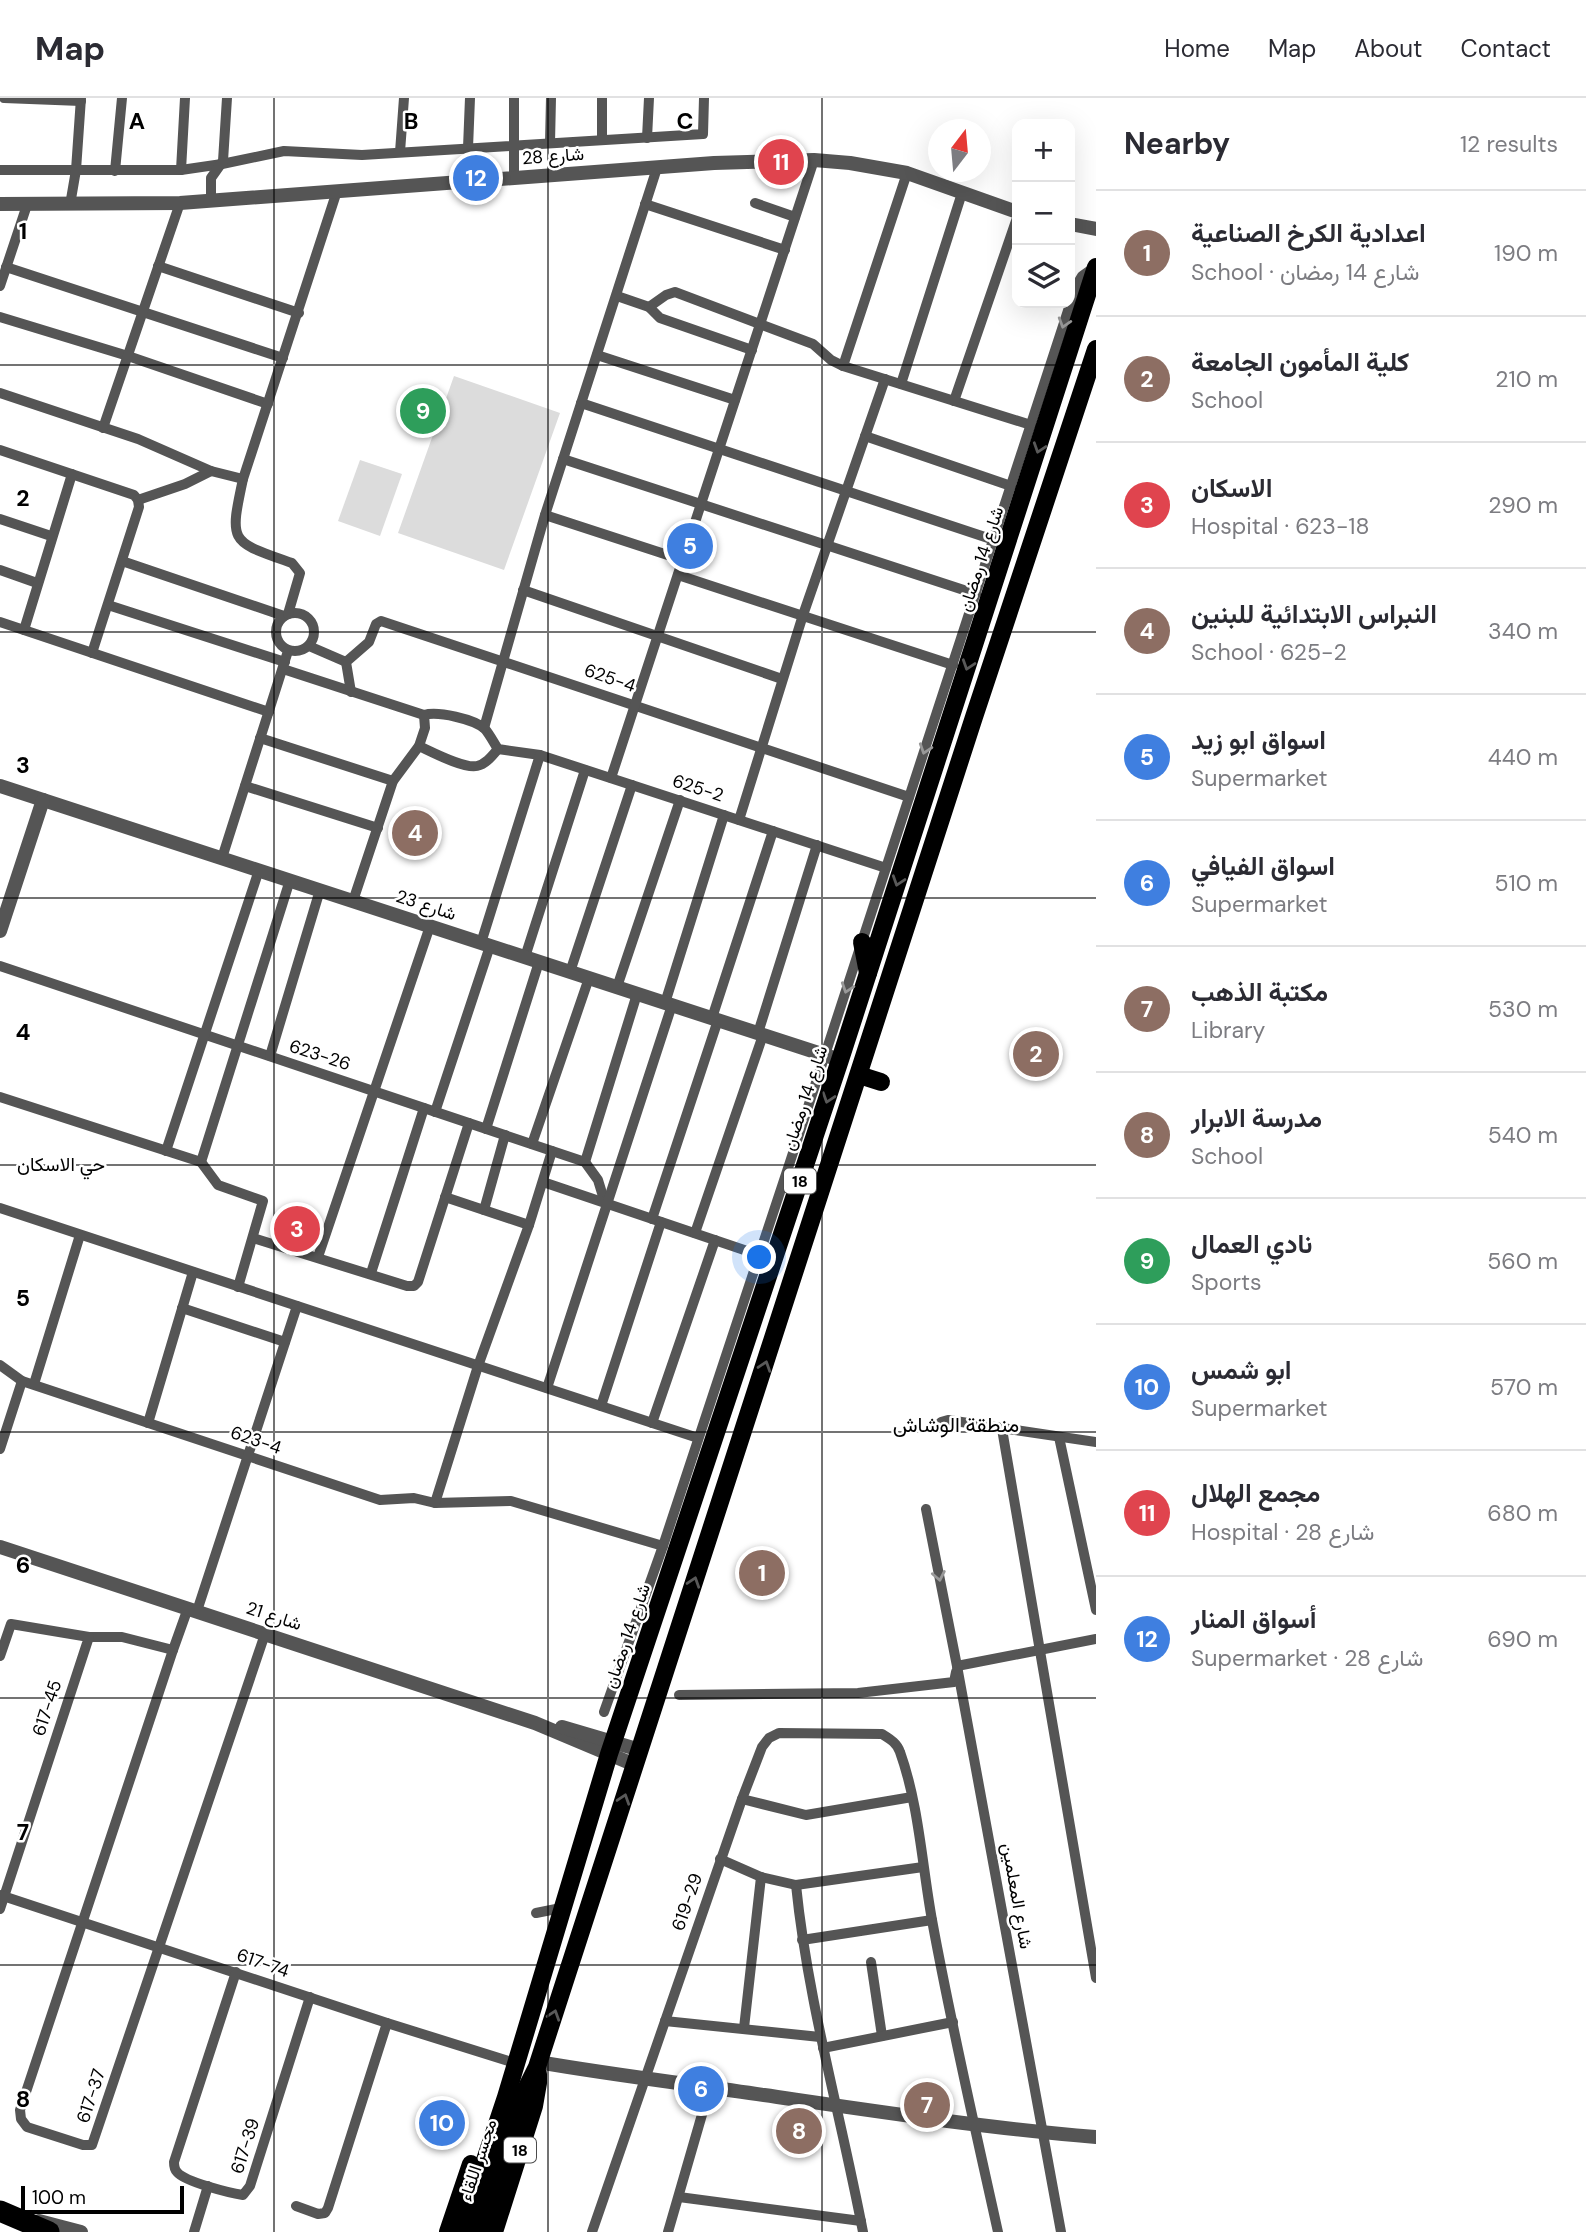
<!DOCTYPE html>
<meta charset="utf-8">
<style>
:root{--surface:#fff;--page:#f2f2f3;--text:#2b2b33;--muted:#7c7c81;--line:#e1e1e2;--accent:#000}
body{margin:0;font-family:"DM Sans",Vazirmatn,sans-serif;background:var(--page);color:var(--text)}
.controls{position:absolute;right:21px;top:21px;display:grid;overflow:hidden;border-radius:14px;box-shadow:0 7px 28px #0002}
.controls button{width:63px;height:63px;display:grid;place-items:center;padding:0;border:0;border-bottom:2px solid var(--line);background:var(--surface);color:var(--text);font:35px sans-serif}
.compass{position:absolute;left:928px;top:21px;width:63px;height:63px;border-radius:50%;background:var(--surface);box-shadow:0 7px 28px #0002;rotate:16deg}
.scale{position:absolute;left:21px;bottom:18px;width:163px;box-sizing:border-box;padding-left:7px;border:4px solid #000;border-top:0;font-size:19px;line-height:24px;white-space:nowrap;color:#000;-webkit-text-stroke:5px #fff;paint-order:stroke}
.you{position:absolute;left:760px;top:1160px;width:24px;height:24px;margin:-18px;border:5px solid #fff;border-radius:50%;background:#1a73e8;box-shadow:0 0 0 10px #1a73e833}
.badge{display:grid;place-items:center;width:46px;height:46px;border-radius:50%;background:var(--accent);color:#fff;font-size:23px;font-weight:700}
.pin{position:absolute;translate:-50% -50%;border:4px solid #fff;box-shadow:0 2px 7px #0006}
.list{margin:0;padding:0;list-style:none}
h2{display:flex;justify-content:space-between;align-items:center;height:91px;margin:0;padding:0 28px;font-size:30px}
h2 small{font-size:23px;font-weight:400;color:var(--muted)}
.list li{display:grid;grid-template-columns:46px 1fr auto;gap:21px;align-items:center;box-sizing:border-box;height:126px;padding:0 28px;border-top:2px solid var(--line)}
.list b{display:block;font-size:26px;white-space:nowrap}
.list p{margin:0;font-size:23px;white-space:nowrap;color:var(--muted)}
.list em{font-size:23px;font-style:normal;color:var(--muted)}
.icon{flex:none;width:38px;height:38px;fill:none;stroke:currentColor;stroke-width:2;stroke-linecap:round;stroke-linejoin:round}
.map{position:relative;flex:none;width:1096px;height:2134px;overflow:hidden}
header{display:flex;align-items:center;gap:42px;box-sizing:border-box;height:98px;padding:0 35px;background:var(--surface);border-bottom:2px solid var(--line)}
header strong{font-size:33px}
nav{display:flex;gap:38px;margin-inline-start:auto;font-size:24px}
main{display:flex}
aside{flex:1;background:var(--surface)}
.map>svg:first-child{display:block}
.green{fill:#dcdcdc}
.lines{fill:none;stroke-linecap:round;stroke-linejoin:round}
.minor{stroke:#555;stroke-width:10}
.tertiary{stroke:#555;stroke-width:14}
.primary{stroke:#000;stroke-width:18}
.motorway{stroke:#000;stroke-width:21}
.oneway{stroke:#999}
.oneway2{stroke:#595959}
.grid{fill:none;stroke:#000;stroke-width:2;stroke-opacity:0.55}
.labels{text-anchor:middle;dominant-baseline:central;stroke-width:5;stroke-linejoin:round;paint-order:stroke}
.shield{fill:#fff;stroke:#4c4c4c;stroke-width:2}
.shield-label{font-size:16px;font-weight:bold;fill:#000}
.street-label{font-size:18px;fill:#000;stroke:#fff}
.neighbourhood-label{font-size:19px;fill:#000;stroke:#fff}
.quarter-label{font-size:21px;fill:#000;stroke:#fff}
.grid-label{font-size:23px;text-anchor:middle;font-weight:bold;fill:#000;stroke:#fff;stroke-width:5;stroke-linejoin:round;paint-order:stroke}
</style>
<header>
<strong>Map</strong>
<nav><a>Home</a><a>Map</a><a>About</a><a>Contact</a></nav>
</header>
<main>
<div class="map">
<svg width="1096" height="2134" viewBox="0 0 1096 2134">
<rect width="100%" height="100%" fill="#fff"/>
<g class="green">
<path d="M454,278L560,315L504,472L398,435Z"/>
<path d="M360,362L402,376L380,438L338,423Z"/>
</g>
<g class="lines">
<g class="minor">
<path d="M4,0L81,3"/>
<path d="M602,0V42"/>
<path d="M647,40L649,0"/>
<path d="M550,45L551,0"/>
<path d="M468,50L470,0"/>
<path d="M400,54L404,0"/>
<path d="M0,72H181L222,66L284,53L362,57L703,36L704,0"/>
<path d="M181,72L185,0"/>
<path d="M115,73L122,0"/>
<path d="M514,80V0"/>
<path d="M211,103V80L223,63L227,0"/>
<path d="M755,105L795,119"/>
<path d="M645,106L785,152"/>
<path d="M70,107L76,72L81,0"/>
<path d="M158,168L299,215"/>
<path d="M6,169L283,260"/>
<path d="M0,188L27,107"/>
<path d="M617,198L649,209L660,220L752,252"/>
<path d="M649,209L666,197L675,194L813,246L831,262L843,268L1031,327"/>
<path d="M0,219L128,258L268,306"/>
<path d="M597,257L735,302"/>
<path d="M843,268L907,75"/>
<path d="M901,286L962,95"/>
<path d="M0,295L138,341L211,373L243,381"/>
<path d="M954,303L1017,120"/>
<path d="M581,305L994,442"/>
<path d="M103,330L180,105"/>
<path d="M865,338L1011,388"/>
<path d="M0,352L134,397L138,402L139,409L92,555"/>
<path d="M563,361L976,496"/>
<path d="M138,402L185,386L211,373"/>
<path d="M545,417L683,462"/>
<path d="M0,421L51,438"/>
<path d="M122,463L284,518"/>
<path d="M0,472L37,485"/>
<path d="M678,477L953,567"/>
<path d="M523,492L782,581"/>
<path d="M108,507L285,564"/>
<circle cx="295" cy="534" r="19"/>
<path d="M288,516L300,475L292,465C230,443 229,446 243,381L337,93"/>
<path d="M0,524L269,614"/>
<path d="M24,532L72,376"/>
<path d="M309,548L346,564"/>
<path d="M283,571L424,617C438,613 474,621 485,631C490,637 494,645 498,651L540,657L886,770"/>
<path d="M351,594L346,564L369,544L376,526L381,523L909,699"/>
<path d="M484,630L545,417L657,70"/>
<path d="M260,640L393,683"/>
<path d="M419,648C432,654 464,671 477,668C486,666 492,658 498,651"/>
<path d="M611,680L814,62"/>
<path d="M245,688L378,730"/>
<path d="M739,722L803,517L885,281"/>
<path d="M222,760L288,553"/>
<path d="M353,803L393,683L419,648L425,630L424,617"/>
<path d="M481,845L540,657"/>
<path d="M525,859L585,672"/>
<path d="M0,868L585,1064L598,1082L605,1105"/>
<path d="M570,874L632,687"/>
<path d="M617,889L680,702"/>
<path d="M665,905L724,717"/>
<path d="M712,920L773,733"/>
<path d="M758,935L817,747"/>
<path d="M270,958L320,792"/>
<path d="M0,999L201,1064L218,1087L263,1103L238,1189"/>
<path d="M435,1014L490,848"/>
<path d="M486,1031L539,864"/>
<path d="M532,1046L589,880"/>
<path d="M166,1053L259,772"/>
<path d="M201,1064L290,782"/>
<path d="M585,1064L637,896"/>
<path d="M543,1084L759,1157"/>
<path d="M445,1099L529,1127"/>
<path d="M0,1110L698,1340"/>
<path d="M484,1112L505,1037"/>
<path d="M652,1121L718,922"/>
<path d="M695,1135L763,937"/>
<path d="M253,1140L407,1188H414L418,1184L469,1025"/>
<path d="M318,1159L430,828"/>
<path d="M371,1175L424,1010"/>
<path d="M182,1210L285,1244"/>
<path d="M0,1267L22,1283L380,1402L414,1400L435,1405L511,1403L663,1448"/>
<path d="M34,1286L80,1137"/>
<path d="M547,1290L672,907"/>
<path d="M601,1308L661,1124"/>
<path d="M941,1324L948,1322L1096,1344"/>
<path d="M148,1325L193,1174"/>
<path d="M652,1325L715,1142"/>
<path d="M1002,1331L1096,1880"/>
<path d="M1059,1339L1096,1512"/>
<path d="M0,1351L22,1283"/>
<path d="M435,1405L478,1268L529,1127L552,1053"/>
<path d="M926,1411L957,1568L1061,2134"/>
<path d="M197,1513L297,1208"/>
<path d="M89,1539H122L173,1552L20,2012L21,2021L27,2029L83,2047H92L265,1536"/>
<path d="M173,1552L188,1510"/>
<path d="M0,1558L11,1526L89,1539L0,1811"/>
<path d="M957,1568L1096,1541"/>
<path d="M679,1597L858,1595L954,1584L956,1574"/>
<path d="M604,1614L663,1448L790,1064L1076,188L1082,178L1096,168"/>
<path d="M742,1701L806,1717L912,1699"/>
<path d="M720,1761L761,1779L796,1787L923,1769"/>
<path d="M796,1787C808,1905 841,2018 863,2134"/>
<path d="M0,1797L387,1925L515,1965"/>
<path d="M536,1815L561,1810"/>
<path d="M802,1842L932,1822"/>
<path d="M871,1864L882,1938"/>
<path d="M236,1874L174,2064C174,2067 175,2072 177,2074C185,2084 230,2095 243,2097L250,2088L310,1899"/>
<path d="M665,1923L820,1939"/>
<path d="M744,1930L761,1779"/>
<path d="M823,1950L953,1924"/>
<path d="M679,2099L861,2123"/>
<path d="M296,2108L318,2116L325,2115L328,2110L387,1925"/>
<path d="M194,2134L208,2088"/>
<path d="M592,2134L742,1701L762,1649L769,1640L779,1635L882,1636C890,1641 897,1645 900,1654C919,1707 922,1767 932,1822C951,1926 975,2030 998,2134"/>
<path d="M668,2134L710,1989"/>
</g>
<g class="tertiary">
<path d="M0,106L180,105L714,65L814,62L850,65L907,75L1017,114"/>
<path d="M1070,126L1096,131"/>
<path d="M0,688L840,962"/>
<path d="M0,833L43,702"/>
<path d="M0,1449L535,1625L635,1667"/>
<path d="M562,1629L640,1652"/>
<path d="M538,1964C613,1977 689,1986 764,1997C874,2013 985,2030 1096,2039"/>
<path d="M39,2123L81,2134"/>
</g>
<g class="primary">
<path d="M862,844L868,875"/>
<path d="M859,977L881,984"/>
<path d="M448,2134L471,2066"/>
<path d="M461,2134L506,1999L609,1656L840,962L1096,169"/>
<path d="M476,2134L520,2003L537,1969L974,619L1096,251"/>
<path d="M494,2134L534,2008L538,1985V1976"/>
</g>
<path class="motorway" d="M0,2113L49,2134"/>
</g>
<defs><path id="oneway-chevron" d="M-2-3.5L2.5 0L-2 3.5" fill="none" stroke-width="1.6" stroke-linecap="round" stroke-linejoin="round" transform="scale(1.75)"/></defs>
<g class="oneway">
<use href="#oneway-chevron" transform="translate(1064 225) rotate(107)"/>
<use href="#oneway-chevron" transform="translate(925 651) rotate(108)"/>
<use href="#oneway-chevron" transform="translate(847 890) rotate(108)"/>
<use href="#oneway-chevron" transform="translate(939 1478) rotate(79)"/>
</g>
<g class="oneway2">
<use href="#oneway-chevron" transform="translate(1039 350) rotate(108)"/>
<use href="#oneway-chevron" transform="translate(968 567) rotate(108)"/>
<use href="#oneway-chevron" transform="translate(898 783) rotate(108)"/>
<use href="#oneway-chevron" transform="translate(828 1000) rotate(108)"/>
<use href="#oneway-chevron" transform="translate(765 1268) rotate(-72)"/>
<use href="#oneway-chevron" transform="translate(694 1484) rotate(-72)"/>
<use href="#oneway-chevron" transform="translate(624 1701) rotate(-72)"/>
<use href="#oneway-chevron" transform="translate(554 1917) rotate(-72)"/>
</g>
<path class="grid" d="M274,0V2134M548,0V2134M822,0V2134M0,267H1096M0,534H1096M0,800H1096M0,1067H1096M0,1334H1096M0,1600H1096M0,1867H1096"/>
<g class="labels">
<g class="shield">
<rect x="784" y="1070.5" width="32" height="25" rx="5"/>
<rect x="504" y="2039.5" width="32" height="25" rx="5"/>
</g>
<g class="shield-label">
<text x="800" y="1083">18</text>
<text x="520" y="2052">18</text>
</g>
<g class="street-label">
<text transform="translate(553 58) rotate(-4)">شارع 28</text>
<text transform="translate(981 461) rotate(-72)">شارع 14 رمضان</text>
<text transform="translate(610 580) rotate(19)">625-4</text>
<text transform="translate(698 690) rotate(18)">625-2</text>
<text transform="translate(426 807) rotate(18)">شارع 23</text>
<text transform="translate(320 957) rotate(18)">623-26</text>
<text transform="translate(805 1000) rotate(-72)">شارع 14 رمضان</text>
<text transform="translate(256 1342) rotate(19)">623-4</text>
<text transform="translate(274 1518) rotate(18)">شارع 21</text>
<text transform="translate(627 1538) rotate(-71)">شارع 14 رمضان</text>
<text transform="translate(47 1610) rotate(-72)">617-45</text>
<text transform="translate(1017 1798) rotate(80)">شارع المعلمين</text>
<text transform="translate(687 1804) rotate(-71)">619-29</text>
<text transform="translate(263 1865) rotate(19)">617-74</text>
<text transform="translate(91 1998) rotate(-72)">617-37</text>
<text transform="translate(245 2048) rotate(-72)">617-39</text>
<text transform="translate(478 2062) rotate(-72)">مجسر اللقاء</text>
</g>
<g class="neighbourhood-label">
<text x="61" y="1066">حي الاسكان</text>
</g>
<g class="quarter-label">
<text x="956" y="1327">منطقة الوشاش</text>
</g>
</g>
<g class="grid-label">
<text x="137" y="31">A</text>
<text x="411" y="31">B</text>
<text x="685" y="31">C</text>
<text x="23" y="141">1</text>
<text x="23" y="408">2</text>
<text x="23" y="675">3</text>
<text x="23" y="942">4</text>
<text x="23" y="1208">5</text>
<text x="23" y="1475">6</text>
<text x="23" y="1742">7</text>
<text x="23" y="2009">8</text>
</g>
</svg>
<div class="controls">
<button>+</button>
<button>−</button>
<button><svg class="icon" aria-label="layers" viewBox="0 0 24 24"><path d="M12 4l9 5-9 5-9-5zM3 14l9 5 9-5"/></svg></button>
</div>
<svg class="compass" viewBox="-18 -18 36 36"><path d="M0-13l5 13h-10z" fill="#e53935"/><path d="M0 13l5-13h-10z" fill="#7c7c81"/></svg>
<div class="scale">100 m</div>
<div class="you"></div>
<div class="pin badge" style="left:762px;top:1475px;background:#8d6e63">1</div>
<div class="pin badge" style="left:1036px;top:956px;background:#8d6e63">2</div>
<div class="pin badge" style="left:297px;top:1131px;background:#e0444e">3</div>
<div class="pin badge" style="left:415px;top:735px;background:#8d6e63">4</div>
<div class="pin badge" style="left:690px;top:448px;background:#3f7fe0">5</div>
<div class="pin badge" style="left:701px;top:1991px;background:#3f7fe0">6</div>
<div class="pin badge" style="left:927px;top:2007px;background:#8d6e63">7</div>
<div class="pin badge" style="left:799px;top:2033px;background:#8d6e63">8</div>
<div class="pin badge" style="left:423px;top:313px;background:#2e9e5b">9</div>
<div class="pin badge" style="left:442px;top:2025px;background:#3f7fe0">10</div>
<div class="pin badge" style="left:781px;top:64px;background:#e0444e">11</div>
<div class="pin badge" style="left:476px;top:80px;background:#3f7fe0">12</div>
</div>
<aside>
<h2>Nearby<small>12 results</small></h2>
<ul class="list">
<li><span class="badge" style="background:#8d6e63">1</span><div><b>اعدادية الكرخ الصناعية</b><p>School · شارع 14 رمضان</p></div><em>190 m</em></li>
<li><span class="badge" style="background:#8d6e63">2</span><div><b>كلية المأمون الجامعة</b><p>School</p></div><em>210 m</em></li>
<li><span class="badge" style="background:#e0444e">3</span><div><b>الاسكان</b><p>Hospital · 623-18</p></div><em>290 m</em></li>
<li><span class="badge" style="background:#8d6e63">4</span><div><b>النبراس الابتدائية للبنين</b><p>School · 625-2</p></div><em>340 m</em></li>
<li><span class="badge" style="background:#3f7fe0">5</span><div><b>اسواق ابو زيد</b><p>Supermarket</p></div><em>440 m</em></li>
<li><span class="badge" style="background:#3f7fe0">6</span><div><b>اسواق الفيافي</b><p>Supermarket</p></div><em>510 m</em></li>
<li><span class="badge" style="background:#8d6e63">7</span><div><b>مكتبة الذهب</b><p>Library</p></div><em>530 m</em></li>
<li><span class="badge" style="background:#8d6e63">8</span><div><b>مدرسة الابرار</b><p>School</p></div><em>540 m</em></li>
<li><span class="badge" style="background:#2e9e5b">9</span><div><b>نادي العمال</b><p>Sports</p></div><em>560 m</em></li>
<li><span class="badge" style="background:#3f7fe0">10</span><div><b>ابو شمس</b><p>Supermarket</p></div><em>570 m</em></li>
<li><span class="badge" style="background:#e0444e">11</span><div><b>مجمع الهلال</b><p>Hospital · شارع 28</p></div><em>680 m</em></li>
<li><span class="badge" style="background:#3f7fe0">12</span><div><b>أسواق المنار</b><p>Supermarket · شارع 28</p></div><em>690 m</em></li>
</ul>
</aside>
</main>
